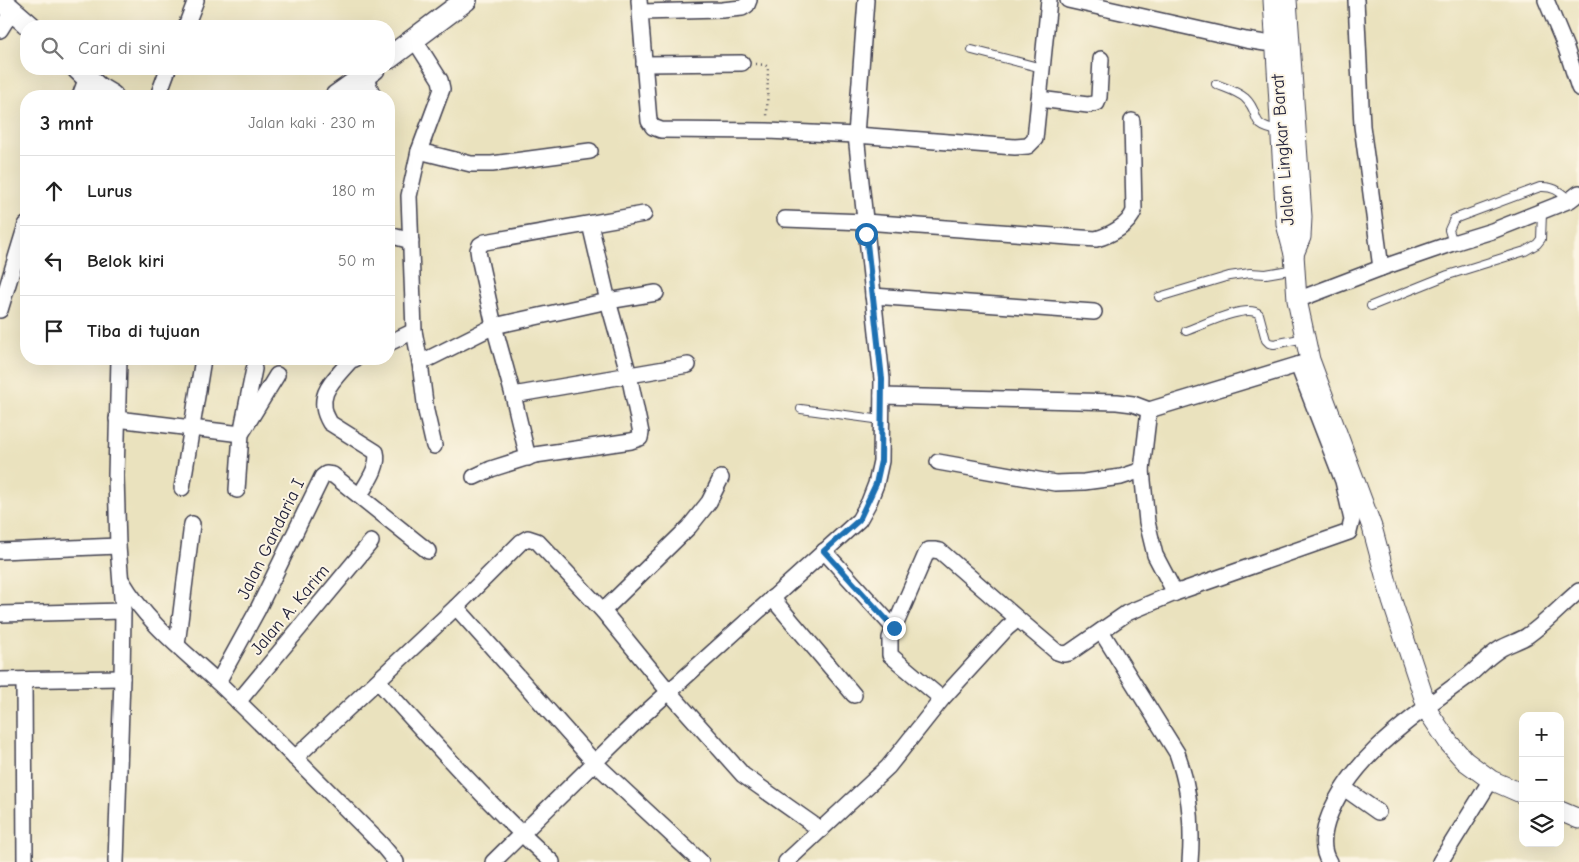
<!DOCTYPE html>
<html lang="id">
<meta charset="utf-8">
<style>
:root{--surface:#fff;--page:#f6f6f6;--text:#222;--muted:#767676;--line:#e0e0e0}
body{margin:0;font-family:"Comic Neue",sans-serif;background:var(--page);color:var(--text)}
.controls{position:absolute;right:15px;bottom:15px;display:grid;overflow:hidden;border-radius:10px;box-shadow:0 5px 20px #0002}
.controls button{width:45px;height:45px;display:grid;place-items:center;padding:0;border:0;border-bottom:1px solid var(--line);background:var(--surface);color:var(--text);font:25px sans-serif}
.stop{position:absolute;width:15px;height:15px;margin:-11px;border:4px solid #1f6fb2;border-radius:50%;background:#fff}
.stop.end{background:#1f6fb2;border-color:#fff;box-shadow:0 1px 5px #0008}
.list{margin:0;padding:0;list-style:none}
h2{display:flex;justify-content:space-between;align-items:center;height:65px;margin:0;padding:0 20px;font-size:21px}
h2 small{font-size:16px;font-weight:400;color:var(--muted)}
.list li{display:grid;grid-template-columns:32px 1fr auto;gap:15px;align-items:center;box-sizing:border-box;height:70px;padding:0 20px;border-top:1px solid var(--line)}
.list b{display:block;font-size:19px;white-space:nowrap}
.list em{font-size:16px;font-style:normal;color:var(--muted)}
.icon{flex:none;width:28px;height:28px;fill:none;stroke:currentColor;stroke-width:2;stroke-linecap:round;stroke-linejoin:round}
.map{position:relative;flex:none;width:1579px;height:862px;overflow:hidden}
.search{position:absolute;background:var(--surface);box-shadow:0 5px 20px #0002;left:20px;top:20px;width:375px;height:55px;display:flex;align-items:center;gap:12px;box-sizing:border-box;padding:0 18px;border-radius:20px;color:var(--muted);font-size:19px}
.panel{position:absolute;background:var(--surface);box-shadow:0 5px 20px #0002;left:20px;top:90px;width:375px;height:275px;border-radius:20px}
.map>svg:first-child{display:block}
.lines{fill:none;stroke-linecap:round;stroke-linejoin:round}
.service-casing{stroke:#403f4f;stroke-width:10}
.minor-casing{stroke:#403f4f;stroke-width:18}
.tertiary-casing{stroke:#403f4f;stroke-width:21}
.secondary-casing{stroke:#403f4f;stroke-width:24}
.path{stroke:#403f4f;stroke-width:2.5;stroke-dasharray:1 4;stroke-linecap:butt}
.service{stroke:#fff;stroke-width:8}
.minor{stroke:#fff;stroke-width:15}
.tertiary{stroke:#fff;stroke-width:19}
.secondary{stroke:#fff;stroke-width:21}
.route{stroke:#1f6fb2;stroke-width:6}
.labels{text-anchor:middle;dominant-baseline:central;stroke-width:4;stroke-linejoin:round;paint-order:stroke}
.street-label{font-size:18px;fill:#22223b;stroke:#fcf5e5}
</style>
<div class="map">
<svg width="1579" height="862" viewBox="0 0 1579 862">
<rect width="100%" height="100%" fill="#fcf5e5"/>
<filter id="ink" filterUnits="userSpaceOnUse"><feTurbulence type="fractalNoise" baseFrequency=".02" numOctaves="2"/><feDisplacementMap in="SourceGraphic" scale="10" xChannelSelector="R" yChannelSelector="G"/><feConvolveMatrix kernelMatrix="1 2 1 2 8 2 1 2 1" color-interpolation-filters="sRGB"/></filter>
<filter id="wash" filterUnits="userSpaceOnUse"><feTurbulence type="fractalNoise" baseFrequency=".0096" numOctaves="4" result="noise"/><feDisplacementMap in="SourceGraphic" scale="20" xChannelSelector="R" yChannelSelector="G"/><feGaussianBlur stdDeviation="1.12" result="paint"/><feColorMatrix in="noise" values="0 0 0 0 0 0 0 0 0 0 0 0 0 0 0 0 0 1.4 0 .05"/><feComposite in="paint" operator="in"/></filter>
<g filter="url(#wash)">
<rect width="100%" height="100%" fill="#eae2be"/>
</g>
<g filter="url(#ink)">
<g class="lines">
<defs>
<g id="service">
<path d="M972,50L1042,68"/>
<path d="M1216,84C1225,88 1237,91 1245,98C1263,115 1246,125 1279,131"/>
<path d="M1453,243L1449,230L1454,219L1540,187C1554,186 1560,192 1570,200"/>
<path d="M1159,297L1229,276L1250,273L1266,274L1295,269"/>
<path d="M1371,306L1448,275L1525,251L1537,244L1541,239L1542,213"/>
<path d="M1186,331C1201,326 1246,303 1259,314L1266,340L1269,343L1274,344L1305,338"/>
<path d="M801,409L882,420"/>
</g>
<g id="minor">
<path d="M639,0L649,121L653,127L661,130L767,131L856,135L1015,147L1028,146L1035,139L1049,0"/>
<path d="M1068,0L1246,40L1265,43L1287,42"/>
<path d="M1356,0L1362,126L1381,268"/>
<path d="M1546,0L1566,48L1579,88"/>
<path d="M641,12L722,10L742,8L747,5L749,0"/>
<path d="M186,26L196,0"/>
<path d="M0,30L5,22L14,12"/>
<path d="M414,39L440,80L442,89L419,151L409,196L414,331L420,363L426,411L434,446"/>
<path d="M644,64L742,63"/>
<path d="M365,76L373,96"/>
<path d="M80,96L87,77"/>
<path d="M158,96L168,69"/>
<path d="M1039,99L1088,105L1097,103L1099,97L1101,59"/>
<path d="M419,151L471,164H492L590,151"/>
<path d="M644,214L485,242L480,245L478,250L479,257L494,326L513,395L688,365"/>
<path d="M785,219L865,222L1096,239C1111,235 1129,225 1134,211L1132,121"/>
<path d="M389,235L411,241"/>
<path d="M873,296L1094,312"/>
<path d="M1297,300L1381,268L1453,243L1492,231L1570,200L1579,193"/>
<path d="M0,310L26,225"/>
<path d="M389,343L414,331"/>
<path d="M355,359L351,360C334,380 313,395 330,423L376,452C380,466 367,483 360,495"/>
<path d="M420,363L494,326L608,301L656,293"/>
<path d="M513,395L528,458"/>
<path d="M882,396L1117,402L1133,404L1149,410L1307,362"/>
<path d="M1149,410L1142,470L1147,522L1155,555L1175,593"/>
<path d="M117,419L241,434L254,369"/>
<path d="M938,462L1055,483L1084,482L1121,477L1142,470"/>
<path d="M474,477L491,469L535,455L631,441L640,438L641,433L639,423L629,375L608,301L590,224"/>
<path d="M182,488L203,359"/>
<path d="M237,490L241,434L277,375"/>
<path d="M0,551L118,546"/>
<path d="M824,551L894,628L890,638V655L942,699"/>
<path d="M122,581C148,625 188,654 224,688C277,739 329,792 381,844L396,862"/>
<path d="M772,598L854,695"/>
<path d="M456,607L595,763L701,862"/>
<path d="M603,611L689,527L709,502L721,478"/>
<path d="M0,614L123,611"/>
<path d="M894,628L926,554L929,550H934L940,551L1018,619"/>
<path d="M1101,631L1177,753C1189,787 1193,826 1190,862"/>
<path d="M177,645L192,524"/>
<path d="M0,680L122,678"/>
<path d="M24,680L25,862"/>
<path d="M378,681C434,743 490,806 552,862"/>
<path d="M218,682L257,611L322,477L326,474L333,475L428,551"/>
<path d="M238,702L371,542"/>
<path d="M295,758L456,607L521,542L528,538L537,541L603,611L669,692L743,775L821,830"/>
<path d="M1344,788L1378,812"/>
<path d="M116,862L122,678L123,611L118,546L116,476L119,359"/>
<path d="M493,862L642,716L859,520L869,502L876,484L881,461L882,379L856,135L866,0"/>
<path d="M786,862L888,767L942,699L1007,628L1018,619L1057,652L1063,654L1069,653L1127,613L1175,593L1349,532L1352,520L1343,481L1298,365"/>
<path d="M1329,862C1321,850 1323,835 1327,822C1348,758 1416,715 1468,676C1479,667 1487,657 1500,649C1508,644 1519,641 1527,636C1546,623 1562,605 1579,591"/>
<path d="M1440,862L1491,780"/>
</g>
<g id="tertiary">
<path d="M1273,0L1286,224L1294,254L1297,300L1310,360L1372,527L1392,601L1429,713L1449,743L1465,761L1491,780L1523,794"/>
<path d="M1287,0L1302,217L1301,237L1294,254"/>
<path d="M1560,811L1579,819"/>
</g>
<g id="secondary">
<path d="M0,0L30,26"/>
<path d="M389,58L466,0"/>
<path d="M78,69L97,87L112,96"/>
<path d="M336,96L374,69"/>
</g>
</defs>
<use href="#service" class="service-casing"/>
<use href="#minor" class="minor-casing"/>
<use href="#tertiary" class="tertiary-casing"/>
<use href="#secondary" class="secondary-casing"/>
<path class="path" d="M756,64L765,65L768,67L767,119"/>
<use href="#service" class="service"/>
<use href="#minor" class="minor"/>
<use href="#tertiary" class="tertiary"/>
<use href="#secondary" class="secondary"/>
</g>
</g>
<g class="lines" filter="url(#ink)">
<path class="route" d="M866,234L882,379L881,461L876,484L859,520L824,551L894,628"/>
</g>
<g class="labels">
<g class="street-label">
<text transform="translate(1283 150) rotate(-94)">Jalan Lingkar Barat</text>
<text transform="translate(271 539) rotate(-64)">Jalan Gandaria I</text>
<text transform="translate(290 610) rotate(-50)">Jalan A. Karim</text>
</g>
</g>
</svg>
<div class="controls">
<button>+</button>
<button>−</button>
<button><svg class="icon" aria-label="layers" viewBox="0 0 24 24"><path d="M12 4l9 5-9 5-9-5zM3 14l9 5 9-5"/></svg></button>
</div>
<div class="stop" style="left:866px;top:234px"></div>
<div class="stop end" style="left:894px;top:628px"></div>
<div class="search"><svg class="icon" aria-label="search" viewBox="0 0 24 24"><circle cx="10" cy="10" r="6"/><path d="M15 15l6 6"/></svg>Cari di sini</div>
<section class="panel">
<h2>3 mnt<small>Jalan kaki · 230 m</small></h2>
<ul class="list">
<li><svg class="icon" aria-label="ahead" viewBox="0 0 24 24"><path d="M12 20V5M6 11l6-6 6 6"/></svg><div><b>Lurus</b></div><em>180 m</em></li>
<li><svg class="icon" aria-label="left" viewBox="0 0 24 24"><path d="M17 20v-9H6M10 6l-5 5 5 5"/></svg><div><b>Belok kiri</b></div><em>50 m</em></li>
<li><svg class="icon" aria-label="arrive" viewBox="0 0 24 24"><path d="M6 21V4h12l-3 4 3 4H6"/></svg><div><b>Tiba di tujuan</b></div></li>
</ul>
</section>
</div>
